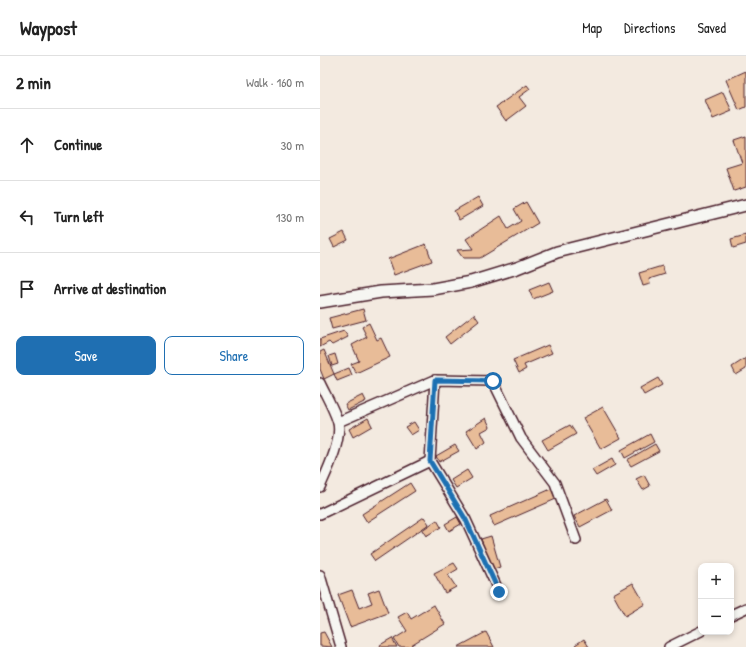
<!DOCTYPE html>
<meta charset="utf-8">
<style>
:root{--surface:#fff;--page:#f6f6f6;--text:#222;--muted:#767676;--line:#e0e0e0;--accent:#1f6fb2}
body{margin:0;font-family:"Patrick Hand",sans-serif;background:var(--page);color:var(--text)}
.controls{position:absolute;right:12px;bottom:12px;display:grid;overflow:hidden;border-radius:8px;box-shadow:0 2px 6px #0003}
.controls button{width:36px;height:36px;display:grid;place-items:center;padding:0;border:0;border-bottom:1px solid var(--line);background:var(--surface);color:var(--text);font:20px sans-serif}
.stop{position:absolute;width:12px;height:12px;margin:-9px;border:3px solid #1f6fb2;border-radius:50%;background:#fff}
.stop.end{background:#1f6fb2;border-color:#fff;box-shadow:0 1px 4px #0008}
.list{margin:0;padding:0;list-style:none}
h2{display:flex;justify-content:space-between;align-items:center;height:52px;margin:0;padding:0 16px;font-size:17px}
h2 small{font-size:13px;font-weight:400;color:var(--muted)}
.list li{display:grid;grid-template-columns:26px 1fr auto;gap:12px;align-items:center;box-sizing:border-box;height:72px;padding:0 16px;border-top:1px solid var(--line)}
.list b{display:block;font-size:15px;white-space:nowrap}
.list em{font-size:13px;font-style:normal;color:var(--muted)}
.actions{display:flex;gap:8px;padding:12px 16px}
.actions a{flex:1;padding:9px 0;border:1px solid var(--accent);border-radius:8px;text-align:center;font-size:14px;color:var(--accent)}
.actions .main{background:var(--accent);color:#fff}
.icon{flex:none;width:22px;height:22px;fill:none;stroke:currentColor;stroke-width:2;stroke-linecap:round;stroke-linejoin:round}
.map{position:relative;flex:none;width:426px;height:591px;overflow:hidden}
header{display:flex;align-items:center;gap:24px;box-sizing:border-box;height:56px;padding:0 20px;background:var(--surface);border-bottom:1px solid var(--line)}
header strong{font-size:19px}
nav{display:flex;gap:22px;margin-inline-start:auto;font-size:14px}
main{display:flex}
aside{flex:1;background:var(--surface)}
.map>svg:first-child{display:block}
.building{fill:#e8bc98;stroke:#4a1f2b}
.lines{fill:none;stroke-linecap:round;stroke-linejoin:round}
.minor-casing{stroke:#4a1f2b;stroke-width:12}
.tertiary-casing{stroke:#4a1f2b;stroke-width:14}
.minor{stroke:#f6f6f2;stroke-width:9}
.tertiary{stroke:#f6f6f2;stroke-width:11}
.route{stroke:#1f6fb2;stroke-width:5}
</style>
<header>
<strong>Waypost</strong>
<nav><a>Map</a><a>Directions</a><a>Saved</a></nav>
</header>
<main>
<aside>
<h2>2 min<small>Walk · 160 m</small></h2>
<ul class="list">
<li><svg class="icon" aria-label="ahead" viewBox="0 0 24 24"><path d="M12 20V5M6 11l6-6 6 6"/></svg><div><b>Continue</b></div><em>30 m</em></li>
<li><svg class="icon" aria-label="left" viewBox="0 0 24 24"><path d="M17 20v-9H6M10 6l-5 5 5 5"/></svg><div><b>Turn left</b></div><em>130 m</em></li>
<li><svg class="icon" aria-label="arrive" viewBox="0 0 24 24"><path d="M6 21V4h12l-3 4 3 4H6"/></svg><div><b>Arrive at destination</b></div></li>
</ul>
<div class="actions"><a class="main">Save</a><a>Share</a></div>
</aside>
<div class="map">
<svg width="426" height="591" viewBox="0 0 426 591">
<rect width="100%" height="100%" fill="#f3eae0"/>
<filter id="ink" filterUnits="userSpaceOnUse"><feTurbulence type="fractalNoise" baseFrequency=".025" numOctaves="2"/><feDisplacementMap in="SourceGraphic" scale="8" xChannelSelector="R" yChannelSelector="G"/><feConvolveMatrix kernelMatrix="1 2 1 2 8 2 1 2 1" color-interpolation-filters="sRGB"/></filter>
<g filter="url(#ink)">
<g class="building">
<path d="M426,15V51L419,54L406,24Z"/>
<path d="M207,29L210,33L199,41L206,50L186,65L176,51Z"/>
<path d="M403,36L412,55L393,63L385,44Z"/>
<path d="M426,80V131L414,135L406,112L422,107L414,84Z"/>
<path d="M158,141L163,150L139,164L134,155Z"/>
<path d="M206,146L218,167L160,202H143L137,194L153,193L146,183L181,160L188,173L201,165L194,153Z"/>
<path d="M24,176L28,184L14,191L10,183Z"/>
<path d="M426,179V188L413,192L411,183Z"/>
<path d="M106,188L112,205L74,219L68,203Z"/>
<path d="M342,210L345,218L329,223L330,228L323,230L319,217Z"/>
<path d="M229,226L233,235L213,243L209,234Z"/>
<path d="M43,253L46,264L12,273L9,262Z"/>
<path d="M154,258L159,265L130,288L125,281Z"/>
<path d="M49,267L57,284L61,282L70,301L36,317L31,308L39,305L32,289L47,281L42,271Z"/>
<path d="M24,275L28,281L12,289L9,286L0,291V283Z"/>
<path d="M228,289L232,297L204,309L206,313L199,317L193,304Z"/>
<path d="M4,294L14,318L4,323L0,313V296Z"/>
<path d="M15,298L18,308L12,310L9,300Z"/>
<path d="M426,302V313L416,319L412,311Z"/>
<path d="M29,312L32,319L17,325L14,318Z"/>
<path d="M338,322L342,329L324,339L320,332Z"/>
<path d="M43,339L46,345L28,354L25,348Z"/>
<path d="M283,351L301,382L281,393L263,362Z"/>
<path d="M48,362L52,370L33,381L29,373Z"/>
<path d="M166,362L170,371L161,376L166,386L157,393L146,375Z"/>
<path d="M94,366L99,374L91,379L85,371Z"/>
<path d="M250,369L256,378L228,394L222,384Z"/>
<path d="M330,378L334,386L305,402L301,394Z"/>
<path d="M335,388L339,395L311,410L307,404Z"/>
<path d="M135,389L139,395L119,406L116,400Z"/>
<path d="M292,403L295,409L276,420L272,414Z"/>
<path d="M147,414L152,422L136,432L131,424Z"/>
<path d="M324,419L330,430L323,434L316,423Z"/>
<path d="M90,427L95,435L47,466L42,458Z"/>
<path d="M231,433L236,443L174,470L170,460Z"/>
<path d="M286,443L292,454L260,471L254,460Z"/>
<path d="M104,461L109,468L55,505L50,498Z"/>
<path d="M137,461L141,468L129,475L125,468Z"/>
<path d="M117,464L121,471L106,480L102,474Z"/>
<path d="M171,480L180,511L171,514L161,483Z"/>
<path d="M134,507L138,513L128,519L136,531L125,537L114,517Z"/>
<path d="M313,527L325,548L305,560L293,538Z"/>
<path d="M59,533L68,557L30,571L18,539L32,534L39,552L52,547L48,537Z"/>
<path d="M114,549L125,568L91,589L93,591H79L74,583L87,575L78,561L87,556L91,563Z"/>
<path d="M4,576L12,591L0,590V577Z"/>
<path d="M166,576L174,591H138Z"/>
<path d="M72,582L77,591H61L60,589Z"/>
<path d="M264,583L269,591H257L255,589Z"/>
</g>
<g class="lines">
<defs>
<g id="minor">
<path d="M115,324L110,405L146,464L179,536"/>
<path d="M0,327C5,338 15,355 18,367C22,384 7,415 0,431"/>
<path d="M18,366L115,324L173,325L201,382L235,427L256,484"/>
<path d="M0,458L110,405"/>
<path d="M0,519L21,591"/>
<path d="M411,559L426,552"/>
<path d="M349,591L381,575"/>
</g>
<path id="tertiary" d="M0,246L61,236L113,233L151,226L197,212L237,196L426,149"/>
</defs>
<use href="#minor" class="minor-casing"/>
<use href="#tertiary" class="tertiary-casing"/>
<use href="#minor" class="minor"/>
<use href="#tertiary" class="tertiary"/>
</g>
</g>
<g class="lines" filter="url(#ink)">
<path class="route" d="M173,325L115,324L110,405L146,464L179,536"/>
</g>
</svg>
<div class="controls">
<button>+</button>
<button>−</button>
</div>
<div class="stop" style="left:173px;top:325px"></div>
<div class="stop end" style="left:179px;top:536px"></div>
</div>
</main>
